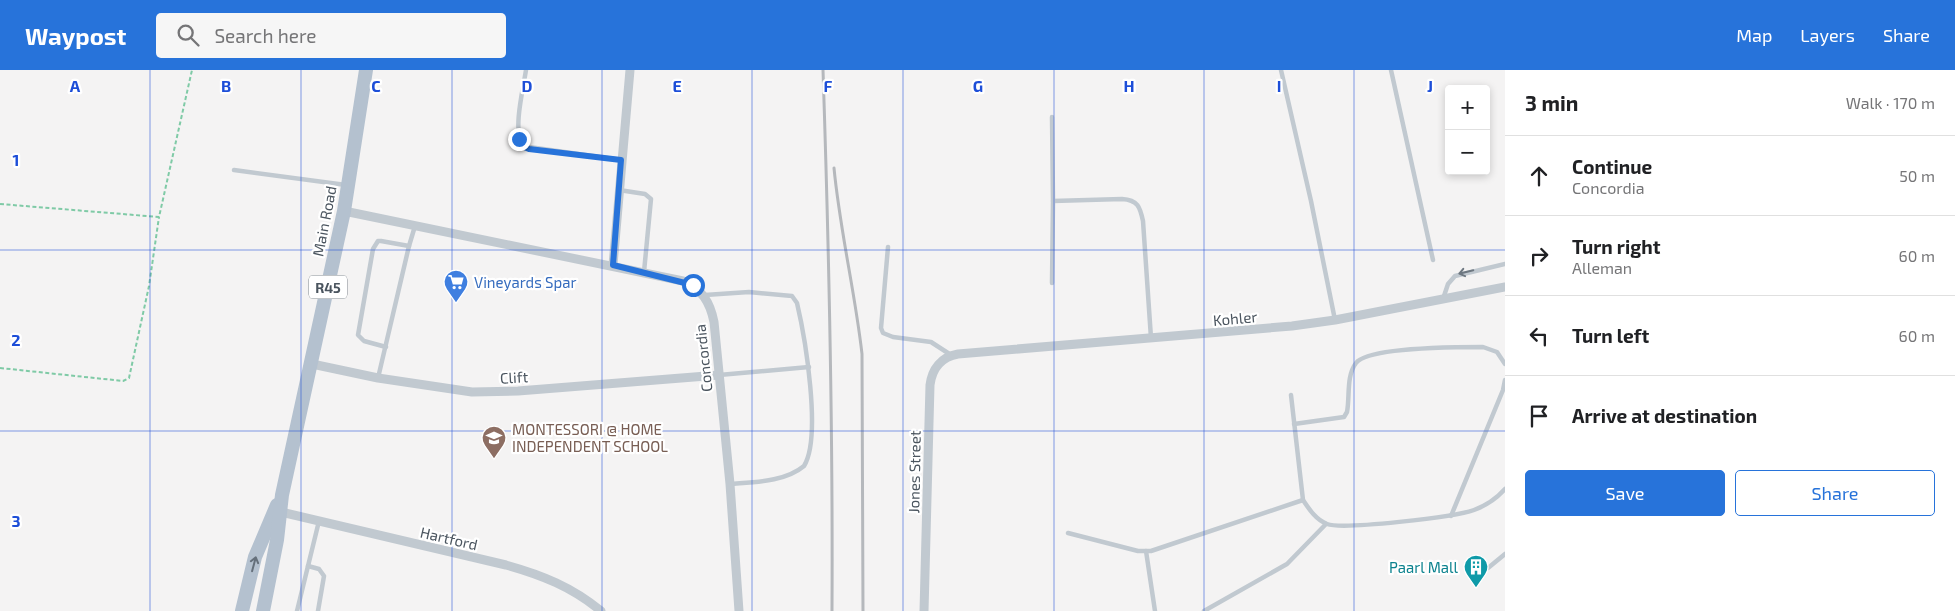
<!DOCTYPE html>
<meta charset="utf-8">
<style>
:root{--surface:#fff;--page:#f6f6f6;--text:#202124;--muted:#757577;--line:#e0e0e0;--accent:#2773da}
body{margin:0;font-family:"Exo 2",sans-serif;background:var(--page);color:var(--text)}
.controls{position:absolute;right:15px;top:15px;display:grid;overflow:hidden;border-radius:5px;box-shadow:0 2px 8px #0003}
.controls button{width:45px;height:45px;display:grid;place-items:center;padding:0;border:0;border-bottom:1px solid var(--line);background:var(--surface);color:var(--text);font:25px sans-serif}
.stop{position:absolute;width:15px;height:15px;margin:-11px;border:4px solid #2773da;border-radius:50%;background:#fff}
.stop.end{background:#2773da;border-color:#fff;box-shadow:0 1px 5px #0008}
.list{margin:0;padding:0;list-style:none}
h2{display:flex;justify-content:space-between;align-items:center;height:65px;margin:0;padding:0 20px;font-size:21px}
h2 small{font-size:16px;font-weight:400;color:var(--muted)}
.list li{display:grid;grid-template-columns:32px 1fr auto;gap:15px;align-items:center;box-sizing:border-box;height:80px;padding:0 20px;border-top:1px solid var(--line)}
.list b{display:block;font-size:19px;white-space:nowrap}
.list p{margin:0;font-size:16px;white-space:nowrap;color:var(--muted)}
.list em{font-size:16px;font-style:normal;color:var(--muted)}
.actions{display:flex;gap:10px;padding:15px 20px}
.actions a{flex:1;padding:11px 0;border:1px solid var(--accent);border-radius:5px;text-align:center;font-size:18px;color:var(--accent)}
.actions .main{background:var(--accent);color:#fff}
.icon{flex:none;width:28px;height:28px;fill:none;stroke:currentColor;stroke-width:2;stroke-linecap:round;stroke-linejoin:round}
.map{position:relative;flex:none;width:1505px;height:541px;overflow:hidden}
header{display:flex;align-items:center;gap:30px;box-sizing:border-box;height:70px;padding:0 25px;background:var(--accent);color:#fff}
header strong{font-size:24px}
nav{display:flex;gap:28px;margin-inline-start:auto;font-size:18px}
.search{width:350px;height:45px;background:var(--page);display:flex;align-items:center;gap:12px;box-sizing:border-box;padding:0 18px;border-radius:5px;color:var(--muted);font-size:19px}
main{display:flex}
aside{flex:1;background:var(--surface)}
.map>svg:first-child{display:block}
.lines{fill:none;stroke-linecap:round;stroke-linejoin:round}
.path{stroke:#7fcaa6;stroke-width:2;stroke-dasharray:4 2.5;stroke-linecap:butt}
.lane{stroke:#c1c9d0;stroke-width:4.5}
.street{stroke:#c1c9d0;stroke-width:9}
.primary{stroke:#b4c1cf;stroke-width:14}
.rail{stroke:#b5b8bc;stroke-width:3}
.oneway{stroke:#6e7881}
.oneway2{stroke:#65707b}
.route{stroke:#2773da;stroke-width:6}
.grid{fill:none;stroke:#1d4ed8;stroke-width:1;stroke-opacity:0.55}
.labels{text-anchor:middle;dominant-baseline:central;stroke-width:4.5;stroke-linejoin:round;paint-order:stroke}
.shield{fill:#fff;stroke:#81888f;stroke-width:1}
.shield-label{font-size:14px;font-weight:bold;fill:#4b555f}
.street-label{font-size:15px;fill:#4b555f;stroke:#fff}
.shop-label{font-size:15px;fill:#366cbe;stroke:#fff;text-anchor:start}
.education-label{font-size:15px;fill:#785e54;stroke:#fff;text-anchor:start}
.culture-label{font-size:15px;fill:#0d838f;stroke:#fff;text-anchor:end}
.grid-label{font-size:16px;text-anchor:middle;font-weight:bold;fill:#1d4ed8;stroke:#fff;stroke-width:4.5;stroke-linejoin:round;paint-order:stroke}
</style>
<header>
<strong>Waypost</strong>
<div class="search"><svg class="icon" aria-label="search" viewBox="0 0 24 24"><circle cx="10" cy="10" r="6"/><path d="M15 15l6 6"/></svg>Search here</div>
<nav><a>Map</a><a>Layers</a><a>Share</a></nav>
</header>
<main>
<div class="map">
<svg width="1505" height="541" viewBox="0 0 1505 541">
<rect width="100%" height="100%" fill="#f4f3f3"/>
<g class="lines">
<g class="path">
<path d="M0,134L159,147L192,0"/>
<path d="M0,298L123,311L129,308L149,216L159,147"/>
</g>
<g class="lane">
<path d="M526,0C523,20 513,58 522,76L621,90"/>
<path d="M1281,0L1311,131L1335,250"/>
<path d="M1391,0L1433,190"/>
<path d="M1052,47L1053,131L1122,129C1138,130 1140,137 1143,151L1151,268"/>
<path d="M234,100L346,115"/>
<path d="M619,120L645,124L651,129L644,202"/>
<path d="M888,177L881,258L883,263L893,267L931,272L951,285"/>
<path d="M1052,213L1053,131"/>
<path d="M705,225L749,222L792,226L797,233C805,267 822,367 804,396C785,412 754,412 730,414"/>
<path d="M1443,229L1448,214L1455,206L1505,194"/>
<path d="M386,277L364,271L358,265L373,179L378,171H381L409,176L415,156"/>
<path d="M719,305L809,297"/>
<path d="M378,308L409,176"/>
<path d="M1291,325L1303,430C1309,439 1316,450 1327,454C1343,460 1455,447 1474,440C1485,436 1497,428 1505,419"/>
<path d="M1294,354L1344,347L1347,342C1350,327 1346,306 1356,293C1368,277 1461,277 1483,277L1497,282L1505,294"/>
<path d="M1451,446L1503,320L1505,310"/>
<path d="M1068,463L1138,481H1151L1303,430"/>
<path d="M1146,481L1155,541"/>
<path d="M308,496L319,499L324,506L318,541"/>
<path d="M1472,501L1488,498L1505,484"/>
<path d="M297,541L319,451"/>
<path d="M1204,541L1287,494L1326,454"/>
</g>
<g class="street">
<path d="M344,141L683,211C702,219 710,232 714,252L730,414L739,541"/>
<path d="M613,195L630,0"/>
<path d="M312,294L378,308L472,322L518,321L719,305"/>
<path d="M277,441L506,495C542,505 572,517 601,541"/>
<path d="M924,541L930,315C932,299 941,287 958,284L1292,256L1335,250L1505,217"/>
</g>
<g class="primary">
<path d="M242,541L255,487L277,435"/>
<path d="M263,541L277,470L282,425L344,141L366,0"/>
</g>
<g class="rail">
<path d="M823,0C829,180 833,360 832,541"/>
<path d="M834,98C840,161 855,222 862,284L863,541"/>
</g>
</g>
<defs><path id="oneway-shaft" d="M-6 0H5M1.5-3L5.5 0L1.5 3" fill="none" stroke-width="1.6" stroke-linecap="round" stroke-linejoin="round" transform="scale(1.25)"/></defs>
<use class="oneway" href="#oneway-shaft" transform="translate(1466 202) rotate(166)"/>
<use class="oneway2" href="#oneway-shaft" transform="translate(254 494) rotate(-75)"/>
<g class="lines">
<path class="route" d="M519,69L522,76L529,79L621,90L613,195L693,215"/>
</g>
<path class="grid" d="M150,0V541M301,0V541M452,0V541M602,0V541M752,0V541M903,0V541M1054,0V541M1204,0V541M1354,0V541M0,180H1505M0,361H1505"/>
<defs>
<symbol id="supermarket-pin" viewBox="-11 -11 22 30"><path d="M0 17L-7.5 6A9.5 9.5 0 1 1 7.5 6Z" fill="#3f7fe0" stroke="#fff"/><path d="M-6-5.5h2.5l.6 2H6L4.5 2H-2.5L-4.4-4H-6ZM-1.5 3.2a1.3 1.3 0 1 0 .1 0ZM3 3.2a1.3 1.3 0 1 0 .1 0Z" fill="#fff"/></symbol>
<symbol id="school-pin" viewBox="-11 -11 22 30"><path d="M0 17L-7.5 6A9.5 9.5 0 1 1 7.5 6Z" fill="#8d6e63" stroke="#fff"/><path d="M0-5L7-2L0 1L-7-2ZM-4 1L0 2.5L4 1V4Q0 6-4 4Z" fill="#fff"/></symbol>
<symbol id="building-pin" viewBox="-11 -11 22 30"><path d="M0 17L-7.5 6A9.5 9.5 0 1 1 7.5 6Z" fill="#0f9aa8" stroke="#fff"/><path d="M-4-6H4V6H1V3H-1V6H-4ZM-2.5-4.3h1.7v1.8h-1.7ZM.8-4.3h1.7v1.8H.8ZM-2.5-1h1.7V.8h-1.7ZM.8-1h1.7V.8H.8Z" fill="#fff"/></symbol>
</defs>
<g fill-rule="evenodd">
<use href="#supermarket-pin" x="442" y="198" width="28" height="38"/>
<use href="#school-pin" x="480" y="354" width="28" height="38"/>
<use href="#building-pin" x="1462" y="483" width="28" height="38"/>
</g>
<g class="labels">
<rect class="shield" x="309" y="205.5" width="38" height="23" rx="4"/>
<g class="shield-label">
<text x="328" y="217">R45</text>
</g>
<g class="street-label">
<text transform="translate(324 151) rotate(-79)">Main Road</text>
<text transform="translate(1235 248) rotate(-5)">Kohler</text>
<text transform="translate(703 288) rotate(-96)">Concordia</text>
<text transform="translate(514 307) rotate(-3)">Clift</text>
<text transform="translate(914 402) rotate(-89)">Jones Street</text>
<text transform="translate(449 468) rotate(13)">Hartford</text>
</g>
<g class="shop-label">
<text x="474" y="212">Vineyards Spar</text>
</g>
<g class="education-label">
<text x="512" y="359">MONTESSORI @ HOME<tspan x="512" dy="17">INDEPENDENT SCHOOL</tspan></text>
</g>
<g class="culture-label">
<text x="1458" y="497">Paarl Mall</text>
</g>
</g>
<g class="grid-label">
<text x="75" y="22">A</text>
<text x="226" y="22">B</text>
<text x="376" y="22">C</text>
<text x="527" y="22">D</text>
<text x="677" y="22">E</text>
<text x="828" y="22">F</text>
<text x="978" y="22">G</text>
<text x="1129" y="22">H</text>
<text x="1279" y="22">I</text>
<text x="1430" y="22">J</text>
<text x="16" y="96">1</text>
<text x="16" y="276">2</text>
<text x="16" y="457">3</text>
</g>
</svg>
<div class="controls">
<button>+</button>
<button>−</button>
</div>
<div class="stop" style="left:693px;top:215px"></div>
<div class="stop end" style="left:519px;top:69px"></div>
</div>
<aside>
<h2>3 min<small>Walk · 170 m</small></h2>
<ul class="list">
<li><svg class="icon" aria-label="ahead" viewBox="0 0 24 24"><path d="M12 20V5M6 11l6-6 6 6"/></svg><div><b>Continue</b><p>Concordia</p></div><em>50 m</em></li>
<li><svg class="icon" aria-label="right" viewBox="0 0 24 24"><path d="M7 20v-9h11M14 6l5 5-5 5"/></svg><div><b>Turn right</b><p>Alleman</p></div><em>60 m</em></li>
<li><svg class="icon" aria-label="left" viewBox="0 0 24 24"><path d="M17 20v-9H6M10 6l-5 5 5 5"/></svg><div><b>Turn left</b></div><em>60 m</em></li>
<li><svg class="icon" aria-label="arrive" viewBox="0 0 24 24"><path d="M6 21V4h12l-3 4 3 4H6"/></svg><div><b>Arrive at destination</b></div></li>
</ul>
<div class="actions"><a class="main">Save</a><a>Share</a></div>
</aside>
</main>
